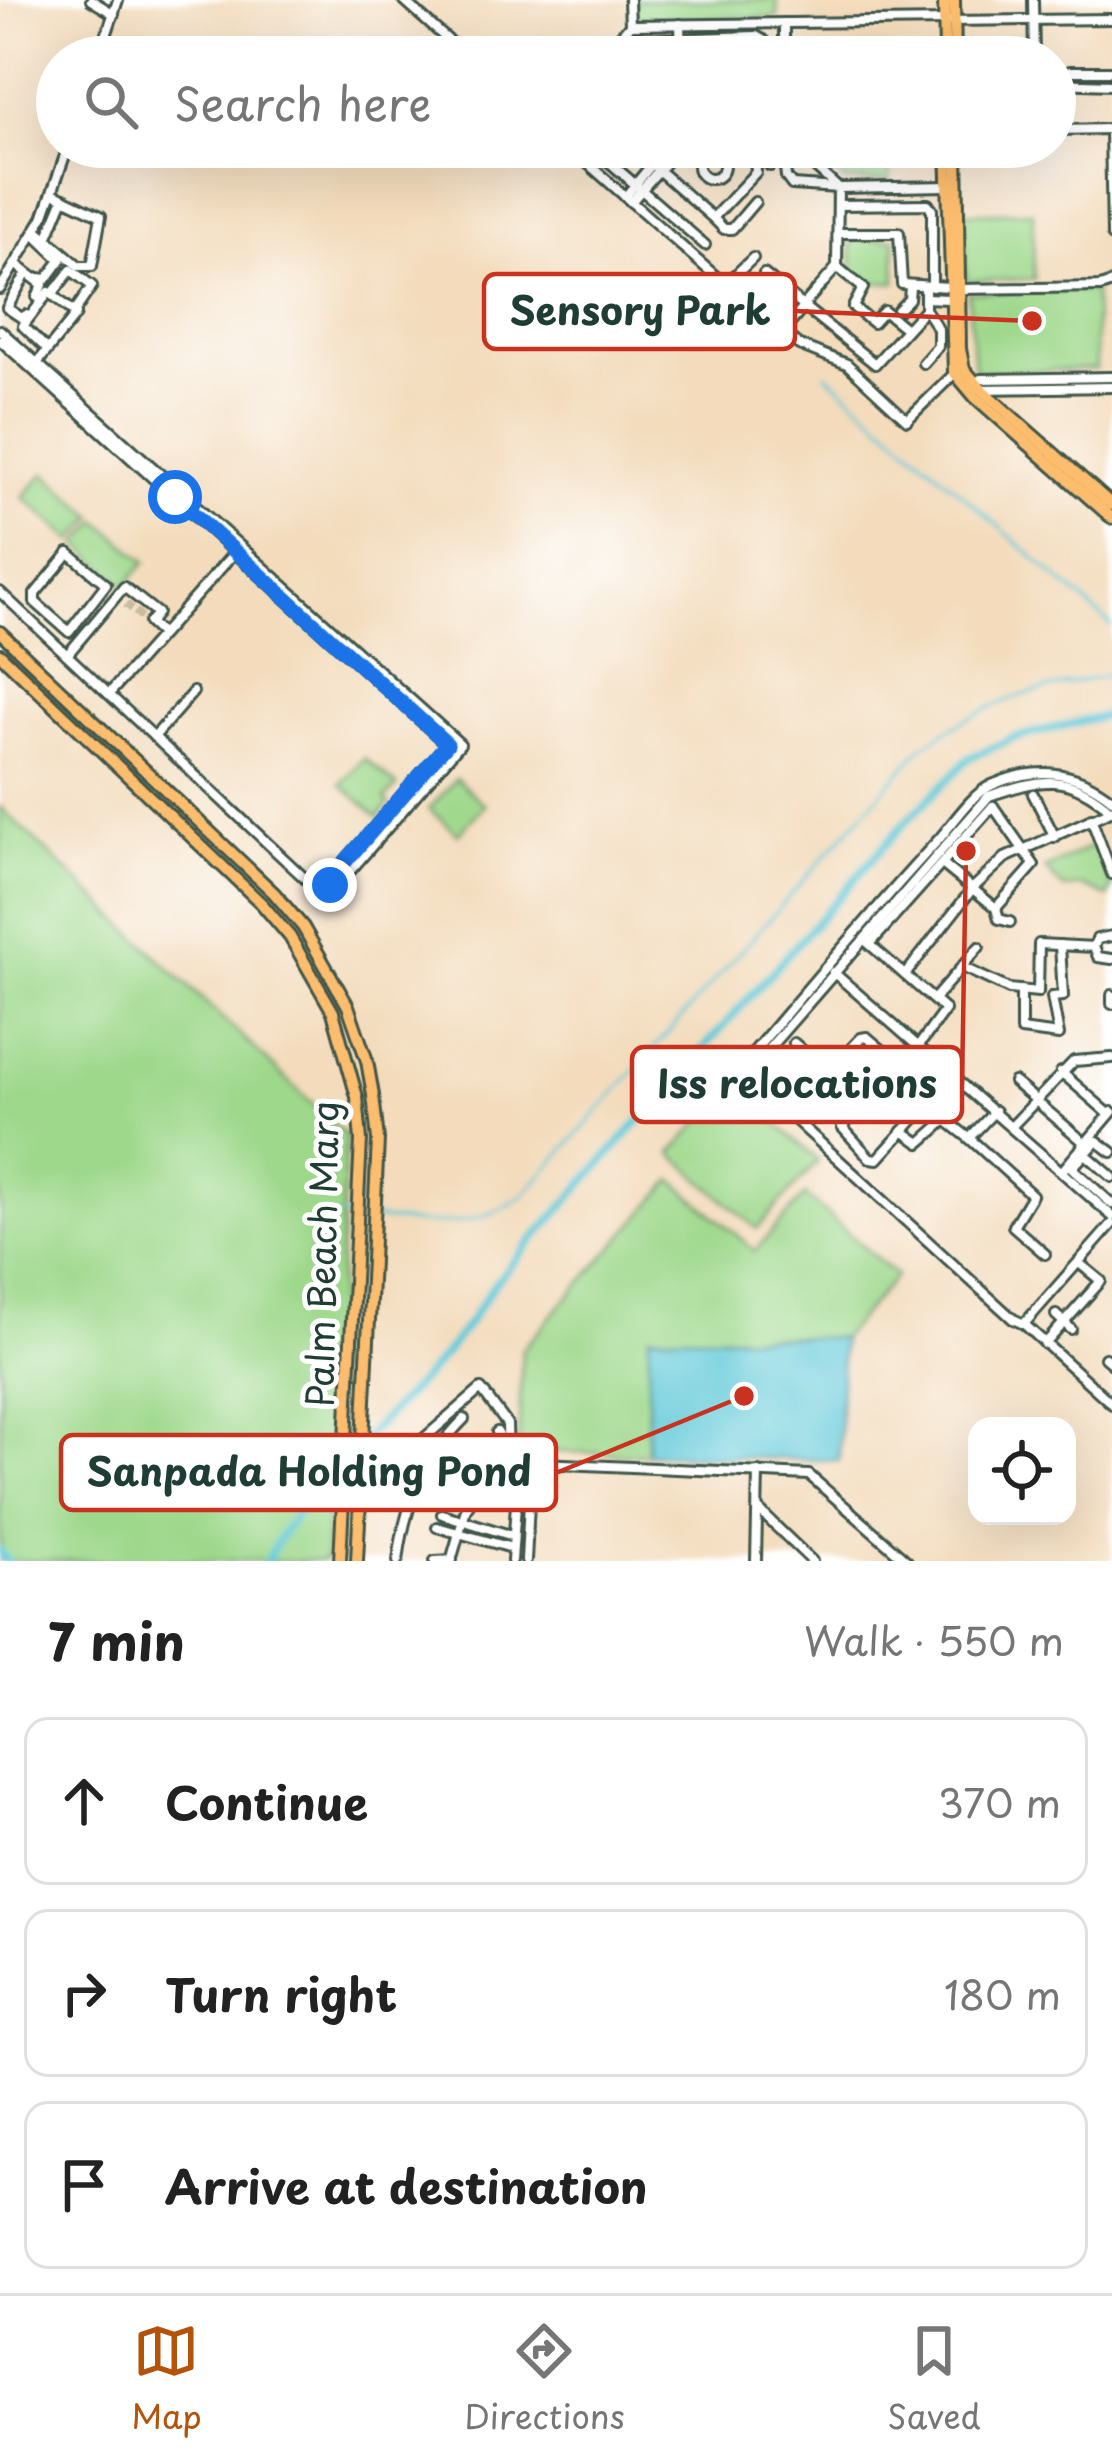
<!DOCTYPE html>
<meta charset="utf-8">
<style>
:root{--surface:#fff;--page:#f6f6f6;--text:#222;--muted:#767676;--line:#e0e0e0;--accent:#b45309}
body{margin:0;font-family:"Playpen Sans",sans-serif;background:var(--page);color:var(--text)}
.controls{position:absolute;right:36px;bottom:36px;display:grid;overflow:hidden;border-radius:24px;box-shadow:0 12px 48px #0002}
.controls button{width:108px;height:108px;display:grid;place-items:center;padding:0;border:0;border-bottom:3px solid var(--line);background:var(--surface);color:var(--text);font:60px sans-serif}
.stop{position:absolute;width:36px;height:36px;margin:-27px;border:9px solid #1a73e8;border-radius:50%;background:#fff}
.stop.end{background:#1a73e8;border-color:#fff;box-shadow:0 3px 12px #0008}
.list{margin:0;padding:0;list-style:none}
h2{display:flex;justify-content:space-between;align-items:center;height:156px;margin:0;padding:0 48px;font-size:51px}
h2 small{font-size:39px;font-weight:400;color:var(--muted)}
.list li{display:grid;grid-template-columns:78px 1fr auto;gap:36px;align-items:center;box-sizing:border-box;height:168px;margin:0 24px 24px;padding:0 24px;border:3px solid var(--line);border-radius:24px}
.list b{display:block;font-size:45px;white-space:nowrap}
.list em{font-size:39px;font-style:normal;color:var(--muted)}
.icon{flex:none;width:66px;height:66px;fill:none;stroke:currentColor;stroke-width:2;stroke-linecap:round;stroke-linejoin:round}
.map{position:relative;flex:none;width:1112px;height:1561px;overflow:hidden}
.search{position:absolute;background:var(--surface);box-shadow:0 12px 48px #0002;left:36px;right:36px;top:36px;height:132px;display:flex;align-items:center;gap:30px;box-sizing:border-box;padding:0 42px;border-radius:66px;color:var(--muted);font-size:45px}
.sheet{height:732px;background:var(--surface)}
nav{display:flex;justify-content:space-around;align-items:center;box-sizing:border-box;height:168px;border-top:3px solid var(--line);background:var(--surface);font-size:33px;color:var(--muted)}
nav a{display:grid;justify-items:center;gap:6px}
nav .on{color:var(--accent)}
.map>svg:first-child{display:block}
.green{fill:#9ed88b;stroke:#5e8a60;stroke-width:3}
.water{fill:#5dc8d7;stroke:#3e8286;stroke-width:3}
.lines{fill:none;stroke-linecap:round;stroke-linejoin:round}
.stream{stroke:#5dc8d7;stroke-width:3}
.canal{stroke:#5dc8d7;stroke-width:8}
.minor-tunnel{stroke:#c9bba0;stroke-width:8;stroke-dasharray:8 4;stroke-linecap:butt}
.minor-casing{stroke:#3f5548;stroke-width:14}
.major-casing{stroke:#3f5548;stroke-width:16}
.minor{stroke:#fff;stroke-width:8}
.major{stroke:#fcbd6e;stroke-width:10}
.route{stroke:#1a73e8;stroke-width:15}
.labels{text-anchor:middle;dominant-baseline:central;stroke-width:10;stroke-linejoin:round;paint-order:stroke}
.street-label{font-size:36px;fill:#1f3d34;stroke:#fff}
.leader{fill:none;stroke:#c8321e;stroke-width:4.5}
.callout-dot{fill:#c8321e;stroke:#fff;stroke-width:4.5}
.callout{fill:#fff;stroke:#c8321e;stroke-width:4.5}
.callout-label{font-size:39px;text-anchor:middle;font-weight:bold;fill:#1f3d34}
</style>
<div class="map">
<svg width="1112" height="1561" viewBox="0 0 1112 1561">
<rect width="100%" height="100%" fill="#fff"/>
<filter id="ink" filterUnits="userSpaceOnUse"><feTurbulence type="fractalNoise" baseFrequency=".00833" numOctaves="2"/><feDisplacementMap in="SourceGraphic" scale="24" xChannelSelector="R" yChannelSelector="G"/><feConvolveMatrix kernelMatrix="1 2 1 2 8 2 1 2 1" color-interpolation-filters="sRGB"/></filter>
<filter id="wash" filterUnits="userSpaceOnUse"><feTurbulence type="fractalNoise" baseFrequency=".004" numOctaves="4" result="noise"/><feDisplacementMap in="SourceGraphic" scale="48" xChannelSelector="R" yChannelSelector="G"/><feGaussianBlur stdDeviation="2.7" result="paint"/><feColorMatrix in="noise" values="0 0 0 0 0 0 0 0 0 0 0 0 0 0 0 0 0 1.4 0 .05"/><feComposite in="paint" operator="in"/></filter>
<g filter="url(#wash)">
<rect width="100%" height="100%" fill="#f3dbbb"/>
<g class="green">
<path d="M634,0H777L778,17L635,19Z"/>
<path d="M805,147H889L890,181H844Z"/>
<path d="M1033,211L1034,279L966,281L964,213Z"/>
<path d="M851,239H895L896,282L869,283L852,269Z"/>
<path d="M1094,290L1096,369L979,372L974,368L968,293Z"/>
<path d="M45,473L95,517L73,541L23,497Z"/>
<path d="M99,521L146,562L125,586L78,544Z"/>
<path d="M364,758L397,786L385,799L389,804L378,817L341,784Z"/>
<path d="M456,779L485,805L458,834L429,809Z"/>
<path d="M0,807L346,1136L325,1561H0Z"/>
<path d="M1094,845L1112,887L1108,897L1082,886L1064,889L1045,869Z"/>
<path d="M734,1085L818,1161L757,1229L672,1153Z"/>
<path d="M673,1180L755,1251L805,1195L896,1276L842,1338L649,1335L647,1454L518,1451L522,1349Z"/>
</g>
<path class="water" d="M649,1335L842,1338L839,1461L647,1454Z"/>
<g class="lines">
<g class="stream">
<path d="M826,374L1112,626"/>
<path d="M342,1215L354,1216"/>
<path d="M363,1217C425,1224 469,1234 523,1196L922,747C983,703 1030,690 1103,677L1112,670"/>
</g>
<g class="canal">
<path d="M0,1551L7,1561"/>
<path d="M267,1561C299,1492 384,1423 435,1365C458,1340 476,1311 495,1283L901,827L969,758L1014,738L1112,714"/>
</g>
</g>
</g>
<g filter="url(#ink)">
<g class="lines">
<path class="minor-tunnel" d="M126,604L149,623"/>
<defs>
<g id="minor">
<path d="M91,0L114,14"/>
<path d="M403,0L467,57"/>
<path d="M629,0L630,25L1112,19"/>
<path d="M1033,0L1034,57"/>
<path d="M680,24L681,57"/>
<path d="M621,53L637,40L756,36L763,40L764,57"/>
<path d="M99,57L118,0"/>
<path d="M540,57L543,54"/>
<path d="M601,57L630,25"/>
<path d="M784,57V23"/>
<path d="M1070,71H1112"/>
<path d="M1055,83L1112,85"/>
<path d="M1110,129L1112,236"/>
<path d="M1055,130L1112,129"/>
<path d="M569,147L746,303L799,345L847,364L907,420L957,371"/>
<path d="M592,147L705,245"/>
<path d="M632,147L713,218L756,172L754,147"/>
<path d="M738,147L755,159"/>
<path d="M769,147L770,166"/>
<path d="M783,147L786,177L792,185L838,188L837,267L803,306L875,364L925,309V287"/>
<path d="M793,147L838,188L949,186"/>
<circle cx="711" cy="166" r="13"/>
<path d="M625,197L666,147"/>
<path d="M631,202L679,147"/>
<path d="M838,205L928,204L932,210V287"/>
<path d="M714,219L724,229H732L755,202"/>
<path d="M37,230L79,266H92L101,216L53,193"/>
<path d="M838,233H899L902,284L949,287"/>
<path d="M47,239L64,198"/>
<path d="M17,265L43,285L37,297"/>
<path d="M837,267L863,288L853,307L873,323L884,311L906,329"/>
<path d="M764,274L803,306"/>
<path d="M24,278L7,308L22,318L26,315"/>
<path d="M39,278L47,279L61,260L39,239"/>
<path d="M725,285L753,258"/>
<path d="M0,289L43,218L68,147"/>
<path d="M959,289L1100,287L1112,283"/>
<path d="M53,293L71,270L92,286L75,311"/>
<path d="M925,298L949,299"/>
<path d="M898,310L909,299L910,287"/>
<path d="M0,330L460,744L339,884L330,885L331,878L447,744L0,340"/>
<path d="M783,332L804,307"/>
<path d="M38,362L75,316L76,314L49,292L23,326L48,350"/>
<path d="M923,363L938,346V329L925,309"/>
<path d="M972,384L981,379L1112,377"/>
<path d="M979,389L1112,387"/>
<path d="M69,553L106,584L69,632L35,602V594Z"/>
<path d="M0,592L314,887L322,890L330,885"/>
<path d="M67,655L124,587L157,613L149,623L161,634"/>
<path d="M109,694L235,552"/>
<path d="M154,737L193,692"/>
<path d="M1033,794L1055,837"/>
<path d="M993,806L1034,865L996,908"/>
<path d="M1091,818L1112,874"/>
<path d="M942,864L996,908L999,919L1010,922"/>
<path d="M867,942L945,1010L920,1044"/>
<path d="M870,944L993,806"/>
<path d="M1094,947L1097,939L1112,936"/>
<path d="M962,967L1009,989L1038,992L1039,944L1094,947L1098,957L1112,959"/>
<path d="M833,972L1112,1216"/>
<path d="M905,975L973,888L1005,858L1112,810"/>
<path d="M1021,990V1030L1059,1035L1052,997L1063,996L1060,945"/>
<path d="M1112,995V1004"/>
<path d="M934,999L979,947"/>
<path d="M794,1043L828,1073"/>
<path d="M780,1063L811,1091L861,1038L867,1037C887,1055 944,1096 946,1120L969,1138L995,1111"/>
<path d="M896,1065L842,1127L870,1158L878,1159L935,1096"/>
<path d="M743,1072L745,1062C809,987 873,910 940,838C954,822 972,794 992,785C1036,766 1074,769 1112,799"/>
<path d="M743,1072L750,1070L989,796C1041,778 1068,772 1112,811"/>
<path d="M1061,1072L1109,1114"/>
<path d="M744,1073L1013,1319L1024,1324L1112,1404"/>
<path d="M793,1075L810,1057"/>
<path d="M1014,1082L1037,1101"/>
<path d="M1036,1101L1085,1143"/>
<path d="M1012,1126L1074,1061L1112,1058"/>
<path d="M903,1131L920,1143L946,1120"/>
<path d="M969,1138L1032,1195L1013,1226L1045,1254"/>
<path d="M1081,1150L1112,1177"/>
<path d="M1112,1152L1097,1141L1072,1168L1112,1204"/>
<path d="M1062,1171L1112,1112"/>
<path d="M1056,1315L1071,1329"/>
<path d="M1024,1324L1112,1224"/>
<path d="M1045,1344L1101,1281L1079,1263"/>
<path d="M1105,1358L1112,1364"/>
<path d="M421,1441L481,1389L507,1424L508,1460"/>
<path d="M480,1486L473,1480L478,1471L488,1475"/>
<path d="M758,1509L812,1561"/>
<path d="M442,1514L513,1536"/>
<path d="M437,1527L512,1548"/>
<path d="M398,1561C405,1504 423,1460 464,1419"/>
<path d="M435,1561L452,1560"/>
<path d="M451,1561L466,1509L500,1453L501,1439L497,1432"/>
<path d="M512,1561L519,1462L809,1475L907,1561"/>
<path d="M526,1561L531,1463"/>
<path d="M756,1561L758,1472"/>
</g>
<g id="major">
<path d="M944,0L945,57"/>
<path d="M954,0L955,57"/>
<path d="M947,147L954,372L975,397L1112,518"/>
<path d="M957,147L960,349L964,369L982,390L1112,505"/>
<path d="M0,632L274,893L303,927L348,1006L367,1061L373,1095L378,1140L357,1561"/>
<path d="M0,654L262,904L290,937L333,1012L357,1097L361,1140L340,1561"/>
</g>
</defs>
<use href="#minor" class="minor-casing"/>
<use href="#major" class="major-casing"/>
<use href="#minor" class="minor"/>
<use href="#major" class="major"/>
</g>
</g>
<g class="lines" filter="url(#ink)">
<path class="route" d="M175,497L447,744L331,878L330,885"/>
</g>
<g class="labels">
<g class="street-label">
<text transform="translate(321 1254) rotate(-89)">Palm Beach Marg</text>
</g>
</g>
<path class="leader" d="M1032 321L795 311M966 851L962 1084M744 1396L556 1473"/>
<g class="callout-dot">
<circle cx="1032" cy="321" r="12"/>
<circle cx="966" cy="851" r="12"/>
<circle cx="744" cy="1396" r="12"/>
</g>
<g class="callout">
<rect x="484" y="274" width="311" height="75" rx="12"/>
<rect x="632" y="1047" width="330" height="75" rx="12"/>
<rect x="61" y="1435" width="495" height="75" rx="12"/>
</g>
<g class="callout-label">
<text x="640" y="325">Sensory Park</text>
<text x="797" y="1098">Iss relocations</text>
<text x="309" y="1486">Sanpada Holding Pond</text>
</g>
</svg>
<div class="controls">
<button><svg class="icon" aria-label="locate" viewBox="0 0 24 24"><circle cx="12" cy="12" r="6"/><path d="M12 2v4M12 18v4M2 12h4M18 12h4"/></svg></button>
</div>
<div class="stop" style="left:175px;top:497px"></div>
<div class="stop end" style="left:330px;top:885px"></div>
<div class="search"><svg class="icon" aria-label="search" viewBox="0 0 24 24"><circle cx="10" cy="10" r="6"/><path d="M15 15l6 6"/></svg>Search here</div>
</div>
<section class="sheet">
<h2>7 min<small>Walk · 550 m</small></h2>
<ul class="list">
<li><svg class="icon" aria-label="ahead" viewBox="0 0 24 24"><path d="M12 20V5M6 11l6-6 6 6"/></svg><div><b>Continue</b></div><em>370 m</em></li>
<li><svg class="icon" aria-label="right" viewBox="0 0 24 24"><path d="M7 20v-9h11M14 6l5 5-5 5"/></svg><div><b>Turn right</b></div><em>180 m</em></li>
<li><svg class="icon" aria-label="arrive" viewBox="0 0 24 24"><path d="M6 21V4h12l-3 4 3 4H6"/></svg><div><b>Arrive at destination</b></div></li>
</ul>
</section>
<nav>
<a class="on"><svg class="icon" aria-label="map" viewBox="0 0 24 24"><path d="M3 6l6-2 6 2 6-2v14l-6 2-6-2-6 2zM9 4v14M15 6v14"/></svg>Map</a>
<a><svg class="icon" aria-label="directions" viewBox="0 0 24 24"><path d="M12 3l9 9-9 9-9-9zM9 14v-3h6M13 9l2 2-2 2"/></svg>Directions</a>
<a><svg class="icon" aria-label="saved" viewBox="0 0 24 24"><path d="M7 4h10v16l-5-4-5 4z"/></svg>Saved</a>
</nav>
